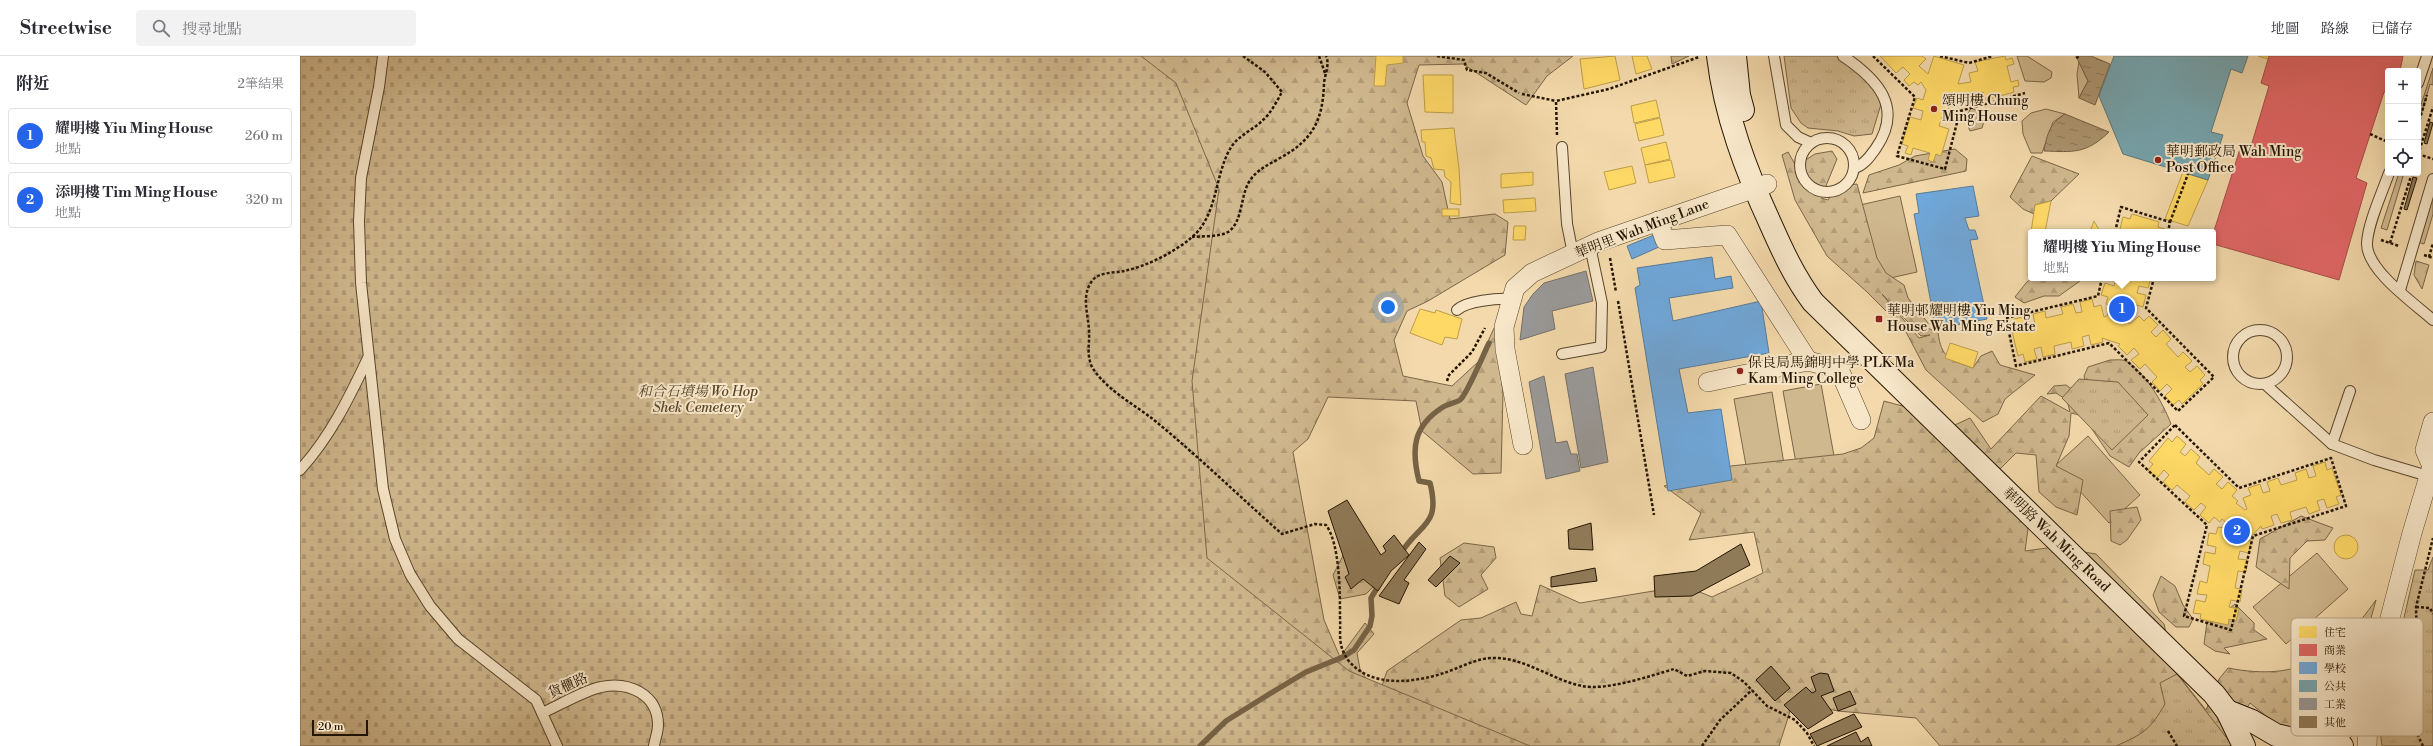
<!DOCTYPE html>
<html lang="zh-TW">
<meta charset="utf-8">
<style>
:root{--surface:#fff;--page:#f2f2f3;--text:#2b2b33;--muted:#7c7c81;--line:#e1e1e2;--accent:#2563eb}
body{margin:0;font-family:"Libre Bodoni","Noto Serif TC",serif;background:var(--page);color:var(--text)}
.controls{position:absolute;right:12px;top:12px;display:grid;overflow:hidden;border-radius:4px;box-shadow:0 4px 16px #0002}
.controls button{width:36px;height:36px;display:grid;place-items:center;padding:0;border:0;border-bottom:1px solid var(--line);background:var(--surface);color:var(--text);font:20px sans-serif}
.scale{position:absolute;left:12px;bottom:10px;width:56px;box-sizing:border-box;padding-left:4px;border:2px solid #241501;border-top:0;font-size:11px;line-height:14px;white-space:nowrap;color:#241501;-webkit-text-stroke:3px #f7e6c8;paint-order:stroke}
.you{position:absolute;left:1088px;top:251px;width:14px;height:14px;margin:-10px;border:3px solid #fff;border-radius:50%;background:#1a73e8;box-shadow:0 0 0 6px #1a73e833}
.badge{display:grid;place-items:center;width:26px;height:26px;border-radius:50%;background:var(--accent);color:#fff;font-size:13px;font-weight:700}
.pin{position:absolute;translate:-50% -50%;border:2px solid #fff;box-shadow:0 1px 4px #0006}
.popup{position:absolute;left:1728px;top:173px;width:188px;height:52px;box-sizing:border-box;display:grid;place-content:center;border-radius:4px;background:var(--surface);filter:drop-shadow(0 1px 3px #0005);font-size:13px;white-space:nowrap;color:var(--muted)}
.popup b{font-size:15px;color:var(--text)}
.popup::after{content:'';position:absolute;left:50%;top:100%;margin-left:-8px;border:8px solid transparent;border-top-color:var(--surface)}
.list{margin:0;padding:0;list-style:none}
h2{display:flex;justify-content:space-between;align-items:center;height:52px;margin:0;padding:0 16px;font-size:17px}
h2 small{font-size:13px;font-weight:400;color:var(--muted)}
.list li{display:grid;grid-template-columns:26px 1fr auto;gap:12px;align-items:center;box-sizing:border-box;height:56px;margin:0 8px 8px;padding:0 8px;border:1px solid var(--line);border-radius:4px}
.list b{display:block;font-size:15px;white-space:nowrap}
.list p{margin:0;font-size:13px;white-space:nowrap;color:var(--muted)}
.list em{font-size:13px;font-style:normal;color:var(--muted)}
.icon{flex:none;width:22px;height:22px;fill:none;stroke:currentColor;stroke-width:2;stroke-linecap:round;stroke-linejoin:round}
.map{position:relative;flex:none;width:2133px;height:690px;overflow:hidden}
header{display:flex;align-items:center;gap:24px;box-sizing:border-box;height:56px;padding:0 20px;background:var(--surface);border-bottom:1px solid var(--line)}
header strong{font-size:19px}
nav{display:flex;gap:22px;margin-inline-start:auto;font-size:14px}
.search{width:280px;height:36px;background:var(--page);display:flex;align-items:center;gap:10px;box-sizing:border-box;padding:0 14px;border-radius:4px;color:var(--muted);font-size:15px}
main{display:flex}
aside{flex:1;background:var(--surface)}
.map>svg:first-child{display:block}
.grass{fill:#d0b88e;stroke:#7a6648}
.forest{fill:url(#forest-firs);stroke:#7a6648;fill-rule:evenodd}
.cemetery{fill:url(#cemetery-stones);stroke:#7a6648}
.park{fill:url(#park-tufts);stroke:#7a6648}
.water{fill:url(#water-ripples);stroke:#766244}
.homes{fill:#ffd966;stroke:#bd9e48}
.shops{fill:#e06666;stroke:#a84e48}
.schools{fill:#6fa8dc;stroke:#587c9a}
.public{fill:#76a5af;stroke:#5d7a7b}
.industry{fill:#999;stroke:#76716b}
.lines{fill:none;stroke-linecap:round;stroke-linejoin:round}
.stream{stroke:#766244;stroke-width:5.5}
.building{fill:#907b59;stroke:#241501}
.lane-casing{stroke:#58462c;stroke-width:12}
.street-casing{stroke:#58462c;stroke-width:20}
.secondary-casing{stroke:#241501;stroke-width:24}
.path{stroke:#241501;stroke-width:2.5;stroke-dasharray:3 2;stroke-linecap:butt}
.lane{stroke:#f7e6c8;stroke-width:10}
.street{stroke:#f7e6c8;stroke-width:19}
.secondary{stroke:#f7e6c8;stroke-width:22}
.path-bridge{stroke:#241501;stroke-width:2.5;stroke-dasharray:3 2;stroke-linecap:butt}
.poi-dot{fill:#8f2418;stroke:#f7e6c8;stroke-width:1.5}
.labels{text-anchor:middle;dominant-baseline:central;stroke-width:4;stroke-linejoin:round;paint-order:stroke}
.poi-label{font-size:14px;fill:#241501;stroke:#f7e6c8;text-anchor:start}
.street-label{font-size:14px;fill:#241501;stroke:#f7e6c8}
.park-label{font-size:14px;font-style:italic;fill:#58462b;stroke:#f7e6c8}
.key{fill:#f7e6c8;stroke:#b8a78c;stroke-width:1}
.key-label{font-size:11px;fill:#241501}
</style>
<header>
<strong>Streetwise</strong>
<div class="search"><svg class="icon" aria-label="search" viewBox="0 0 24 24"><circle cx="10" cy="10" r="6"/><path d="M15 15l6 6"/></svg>搜尋地點</div>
<nav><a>地圖</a><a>路線</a><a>已儲存</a></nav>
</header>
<main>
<aside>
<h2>附近<small>2筆結果</small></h2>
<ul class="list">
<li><span class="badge">1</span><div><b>耀明樓 Yiu Ming House</b><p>地點</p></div><em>260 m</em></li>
<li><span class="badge">2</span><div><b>添明樓 Tim Ming House</b><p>地點</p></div><em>320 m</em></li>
</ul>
</aside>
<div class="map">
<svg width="2133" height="690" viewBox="0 0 2133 690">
<defs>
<pattern id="forest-firs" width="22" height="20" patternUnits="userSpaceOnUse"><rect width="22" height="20" fill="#d0b88e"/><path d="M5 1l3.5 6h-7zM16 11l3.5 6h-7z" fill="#b29d79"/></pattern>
<pattern id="cemetery-stones" width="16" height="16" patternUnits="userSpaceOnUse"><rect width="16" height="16" fill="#d0b88e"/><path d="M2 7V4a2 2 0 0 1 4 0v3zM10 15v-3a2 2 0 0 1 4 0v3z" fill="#b29d79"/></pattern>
<pattern id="park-tufts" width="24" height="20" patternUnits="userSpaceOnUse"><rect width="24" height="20" fill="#d0b88e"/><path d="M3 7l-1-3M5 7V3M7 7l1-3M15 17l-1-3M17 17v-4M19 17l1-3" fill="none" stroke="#b29d79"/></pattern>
<pattern id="water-ripples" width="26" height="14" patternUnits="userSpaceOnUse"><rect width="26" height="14" fill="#ad9671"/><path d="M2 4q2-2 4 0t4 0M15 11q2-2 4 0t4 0" fill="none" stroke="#8d795a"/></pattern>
</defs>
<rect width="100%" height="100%" fill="#f3d9ab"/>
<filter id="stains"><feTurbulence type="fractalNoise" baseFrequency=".005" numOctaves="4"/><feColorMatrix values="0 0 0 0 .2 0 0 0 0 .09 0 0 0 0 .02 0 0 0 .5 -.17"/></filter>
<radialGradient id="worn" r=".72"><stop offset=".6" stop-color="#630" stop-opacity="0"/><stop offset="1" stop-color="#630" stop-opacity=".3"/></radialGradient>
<g class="grass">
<path d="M1717,0H1727L1752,16L1751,22L1744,26L1725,25Z"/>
<path d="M1779,6L1788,25L1779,42L1777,18Z"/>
<path d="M2133,12V29L2130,28L2118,69V58Z"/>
<path d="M1746,53L1765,58L1753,66L1742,97H1731L1723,78L1722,65L1731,57Z"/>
<path d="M2099,117H2104L2087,174L2081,172Z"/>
<path d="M1600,140L1617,216L1577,225L1560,149Z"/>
<path d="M2133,140V158L2124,188L2118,186Z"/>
<path d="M1521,328L1534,400L1496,407L1483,335Z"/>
<path d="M1472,336L1484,408L1447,415L1434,343Z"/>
<path d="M1788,380L1840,439L1809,467L1756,409Z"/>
<path d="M2017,497L2048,533L1986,588L1953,551Z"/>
</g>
<g class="forest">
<path d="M145,0H1273L1247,20L1226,49L1163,8L1119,9L1107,47L1123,100L1142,126L1150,163L1195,158L1208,166L1205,199L1128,245L1107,255L1094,284L1103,320L1152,330L1179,305L1195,270L1203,337L1201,417L1173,418L1122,375L1116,345L1028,341L1008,383L993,396L1024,564L1040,601L1065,567L1074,578L1057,597L1060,613L1078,641L1087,615L1161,564L1181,562L1216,546L1221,558L1232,560L1240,529L1280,547L1366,533L1390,532L1412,541L1463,517L1454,476L1389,484L1401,457L1364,430L1431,410L1543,398L1561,392L1574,382L1584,345L1624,356L1644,374L1670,362L1691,393L1741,340L1770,356L1767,344L1756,337L1747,338L1754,330L1766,329L1776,336L1779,359L1771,357L1769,380L1756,410L1783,424L1777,459L1756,451L1739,436L1736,399L1716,397L1690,423L1730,458L1725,495L1754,491L1796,498L1864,568L1875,615L1906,654L1919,623L1928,612C2001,626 2035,601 2076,544L2052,631L2040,654L2026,669L2011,674L1991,673L1976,668L1950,647L1938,666V686L1871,690H1640L1616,662L1538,655L1493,646L1479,690H1085Z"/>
<path d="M1671,52L1686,59L1682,72L1670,75L1665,63Z"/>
<path d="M1655,93L1667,103L1666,115L1563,137L1569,119L1599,109L1615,100Z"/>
<path d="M1532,95L1537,103L1521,142L1528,144L1536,131L1557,128L1577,202L1586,217L1604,229L1608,242L1628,267L1627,272L1638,276C1641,302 1650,304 1673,312L1681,300L1692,295L1700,309L1735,319L1705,343L1698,358L1683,366L1626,314L1605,274L1567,236L1527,200L1495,144L1482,99L1488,96L1496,110L1515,98ZM1582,238L1621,280L1630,279L1619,282Z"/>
<path d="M1732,100L1779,118L1751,145L1735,149L1734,158L1723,153L1710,141Z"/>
<path d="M2116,205L2129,209L2122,233L2114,219Z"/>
<path d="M1732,222H1784L1759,240H1744L1724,247L1715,241L1726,227Z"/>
<path d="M1810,304C1815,304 1822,303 1826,305C1846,317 1863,347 1871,368L1839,397L1829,411L1810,400L1792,373L1794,329L1785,324L1784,320L1788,311Z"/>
<path d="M1837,451L1841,464L1827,484L1820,489L1811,485L1810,455Z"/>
<path d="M2001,460L2033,472L2025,484L2007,485L1990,502L1989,533L1956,511L1960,483Z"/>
<path d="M1051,484L1081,523L1066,538L1040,543L1033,519Z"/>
<path d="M1164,487L1194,491L1196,502L1181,519L1188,533L1159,551L1145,540L1140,502Z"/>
<path d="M1861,520L1875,530L1883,549L1893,563L1889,571H1876L1859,556L1853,539Z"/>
<path d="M1935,548L1954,567V574L1967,583L1924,592L1930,598L1915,595L1904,588L1907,566H1913Z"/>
</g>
<path class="cemetery" d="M0,0H841L876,27L919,133L892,325L907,502L1049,615L1230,690H0Z"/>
<g class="park">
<path d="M1371,0H1389L1372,8Z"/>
<path d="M1484,0H1553L1585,35L1572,78L1554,80L1538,75L1508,72L1501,67L1491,52Z"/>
<path d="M1779,323L1818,326L1848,359L1812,394L1762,342Z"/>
<path d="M2133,501V690H2082L2080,675L2084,648L2115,514H2128Z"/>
<path d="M1877,618L1933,690H1816C1843,678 1850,674 1865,648L1860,627Z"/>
</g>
<g class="water">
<path d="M1776,0H1791L1810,8L1795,49L1779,42L1788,25Z"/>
<path d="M1765,58L1809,76C1786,98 1774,96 1744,95C1747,78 1750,67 1765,58Z"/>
</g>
<g class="homes">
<path d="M1076,0H1103V7L1087,9L1085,30H1074Z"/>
<path d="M1315,0L1320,24L1284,33L1280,3Z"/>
<path d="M1332,0H1347L1352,13L1336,18Z"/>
<path d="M1580,0H1622L1626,3L1619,10L1628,18L1634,0L1664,9L1658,28L1671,26L1669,17L1678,15L1675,6L1705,0L1706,4L1712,2L1714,8L1707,10L1711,26L1718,24L1719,30L1713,31L1714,36L1686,44L1683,36L1673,38L1676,46L1668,48L1666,42L1661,43L1660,39L1651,42L1648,52L1654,54L1651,64L1642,61L1639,70L1649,73L1641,100L1636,98L1633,106L1628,104L1630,97L1613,92L1611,99L1605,97L1608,90L1602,88L1610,61L1621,64L1623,55L1613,52L1617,42L1623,44L1626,34L1621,26L1618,29L1614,26L1609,30L1604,24L1610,18L1603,11L1596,17Z"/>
<path d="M1958,0H1970L1968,3Z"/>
<path d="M1123,19H1153V57L1125,56Z"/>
<path d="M1356,44L1360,61L1334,67L1331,50Z"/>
<path d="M1360,62L1364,79L1339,85L1335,68Z"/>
<path d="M1154,72L1159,113L1161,149L1150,147L1151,126L1145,121L1144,114L1134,113L1131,102L1126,100L1125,86H1122L1121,74Z"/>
<path d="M1366,86L1370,103L1345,109L1341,92Z"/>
<path d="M1371,104L1375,121L1349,127L1345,109Z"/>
<path d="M1332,110L1336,127L1309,134L1304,116Z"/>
<path d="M1233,116V129L1201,132V118Z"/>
<path d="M1883,116L1908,124L1888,170L1865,163Z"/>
<path d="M1235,142L1236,155L1204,157L1203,144Z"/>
<path d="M1751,145L1745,176H1731L1735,149Z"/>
<rect x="1142" y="153" width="17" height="7"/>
<path d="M1832,158L1859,166L1858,171L1865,173V176H1829L1820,173L1823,161L1830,163Z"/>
<path d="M1794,165L1799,174V176H1790Z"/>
<path d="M1214,170H1226L1225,184H1213Z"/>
<path d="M1812,222H1851L1848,232L1839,230L1837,237L1846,239L1843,251L1836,249L1828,266L1830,268L1839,260L1844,265L1849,260L1858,269L1851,276L1856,281L1863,274L1871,283L1866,288L1878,301L1883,296L1892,305L1885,311L1890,316L1897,310L1905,319L1900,324L1903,328L1882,348L1879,344L1873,349L1865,340L1872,333L1867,328L1860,335L1852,326L1857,321L1845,308L1840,313L1831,304L1839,298L1834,292L1827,299L1818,290L1820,288L1802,282L1803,286L1791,289L1789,279L1782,281L1784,290L1772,293L1771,286L1754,290L1755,298L1743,301L1741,291L1734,293L1737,303L1725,306L1723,298L1718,300L1711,271L1716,270L1714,263L1726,260L1728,269L1735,268L1733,258L1745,255L1746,262L1763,258L1761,251L1773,248L1776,257L1782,256L1780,246L1792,243L1794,251L1801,249L1804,261L1807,260L1810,249L1806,248L1808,241L1801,239L1805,227L1814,230L1816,223Z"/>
<path d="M1120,253L1135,257L1136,254L1162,263L1157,283L1145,281L1142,289L1110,277Z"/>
<path d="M1650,287L1678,296L1673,312L1645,302Z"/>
<path d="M1877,380L1886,388L1880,396L1885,400L1891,393L1900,401L1896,407L1909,419L1914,413L1923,421L1916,428L1922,433L1928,426L1937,434L1932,440L1938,445L1936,447L1945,454L1947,453L1943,442L1951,439L1948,432L1960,428L1963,437L1970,435L1967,426L1978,422L1981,429L1997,424L1995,417L2006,413L2009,422L2016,420L2013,410L2025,406L2027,414L2032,412L2041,439L2036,441L2039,448L2027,452L2024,443L2017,445L2020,454L2009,458L2006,451L1990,456L1992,464L1981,467L1977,458L1971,460L1974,469L1962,473L1961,470L1948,484L1951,485L1949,497L1940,495L1938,503L1948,504L1946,516L1938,515L1935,532L1942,533L1940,546L1931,544L1929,551L1939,553L1936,565L1929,563L1928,569L1900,563L1901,558L1893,557L1896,544L1905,546L1907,539L1897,538L1900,525L1907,527L1910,510L1903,508L1905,496L1915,498L1916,491L1907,489L1909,477L1916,478L1918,471L1930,473V470L1922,463L1920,466L1914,461L1909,467L1900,459L1906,451L1901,447L1894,454L1885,446L1890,440L1877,429L1872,434L1863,426L1869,419L1864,414L1857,422L1848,414L1853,408L1849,405L1868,382L1872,386Z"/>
<circle cx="2046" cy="491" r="12"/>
</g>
<path class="shops" d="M1969,0H2103L2100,15H2088V37L2084,36L2056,122L2067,127L2039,224L1913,188V178L1940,93L1949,97L1969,30L1961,27Z"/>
<g class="schools">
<path d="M1673,130L1679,160L1665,162L1669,174H1675L1678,183L1670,184L1687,263L1636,273L1614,158L1619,157L1616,138Z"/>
<path d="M1354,179L1359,191L1332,203L1327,190Z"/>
<path d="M1412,201L1415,223L1431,220L1433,232L1369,242L1373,265L1461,245L1469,297L1379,313L1388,357L1421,353L1432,424L1368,435L1335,232L1340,229L1337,212Z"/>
</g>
<path class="public" d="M1814,0H1948L1942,17L1931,13L1911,76L1923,79L1908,124L1823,98L1799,40Z"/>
<g class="industry">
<path d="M1286,215L1293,245L1252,255L1255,273L1220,284L1224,251L1233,238L1244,227Z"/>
<path d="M1293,311L1308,406L1281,412L1265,318Z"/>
<path d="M1244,320L1256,387L1267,385L1271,398H1277L1280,415L1246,423L1229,326Z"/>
</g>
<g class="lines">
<g class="stream">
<path d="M1101,497C1120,467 1141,470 1130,427L1119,425C1111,393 1113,370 1143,351C1148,348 1155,347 1160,344C1167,338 1184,297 1189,287"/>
<path d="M900,690L926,665L971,637L1006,616L1043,601L1054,594L1070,570L1072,560L1071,542L1080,527"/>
</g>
</g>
<g class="building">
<path d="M2130,66L2133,67L2127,88L2124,87Z"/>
<path d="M2113,121L2117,122L2107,154L2104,153Z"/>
<path d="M1047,444L1081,499L1086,495L1083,490L1094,479L1109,499L1091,515L1078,535L1063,523L1051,533L1045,521L1049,518L1028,455Z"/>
<path d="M1291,467L1293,494L1269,493L1268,474Z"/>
<path d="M1119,486L1126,493L1104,524L1109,527L1099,548L1079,540Z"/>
<path d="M1441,488L1450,509L1392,540L1355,541L1354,520L1396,515Z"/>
<path d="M1150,500L1160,507L1136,531L1128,524Z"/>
<path d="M1295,512L1297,525L1251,531V521Z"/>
<path d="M1471,610L1490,632L1475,645L1456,624Z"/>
<path d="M1520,617L1528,618L1534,635L1521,640L1533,657L1508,673L1484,649L1506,631L1512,637L1516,635L1511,621Z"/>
<path d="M1550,635L1556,648L1538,655L1533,642Z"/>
<path d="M1554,658L1562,671L1517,690L1510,678Z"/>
<path d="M1556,676L1561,686L1568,681L1572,690H1527Z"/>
</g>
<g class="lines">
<defs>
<g id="lane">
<path d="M83,0L79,31L61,122L59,165L61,227L83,433L95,483L110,518L130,550L158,583L236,644L257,690"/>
<path d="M1474,0L1486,69L1498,81L1511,87"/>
<path d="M1543,0C1577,23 1604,51 1576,92C1571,99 1564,110 1554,112"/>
<path d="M2118,27L2127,0"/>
<circle cx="1527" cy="109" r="27"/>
<path d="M1262,91L1267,168L1273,198"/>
<path d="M2089,117C2082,137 2068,167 2067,187C2066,214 2114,247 2133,264"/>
<path d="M2100,234L2133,123"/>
<path d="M1157,254C1166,245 1198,242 1211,243"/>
<circle cx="1960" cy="301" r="27"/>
<path d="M1262,298L1301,291L1302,247L1290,190"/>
<path d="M1965,328L2032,388L2074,404L2128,420"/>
<path d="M2032,388L2050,335"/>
<path d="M0,414C30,381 49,342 68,302"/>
<path d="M242,657C258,650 285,634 301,631C328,625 358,638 358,669C358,676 355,683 354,690"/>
</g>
<g id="street">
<path d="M1358,165L1365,184L1427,179L1508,305"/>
<path d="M1408,326L1508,305L1539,313L1561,364"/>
<path d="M1223,389L1205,293L1204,271L1215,232L1232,217L1298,186L1467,128"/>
<path d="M2131,408L2125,394L2133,366"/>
<path d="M2023,687L2050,670L2069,643"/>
<path d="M2067,690L2069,643L2112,477L2133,407"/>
</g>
<g id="secondary">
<path d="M1418,0C1425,59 1446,115 1471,169C1483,196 1495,222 1513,246L1914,638L1927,655L1944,690"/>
<path d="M1435,0L1439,39L1443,54"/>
<path d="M1927,655L1952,665L1976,679L2013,688"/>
<path d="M2006,690L2026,687L2042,690"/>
</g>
</defs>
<use href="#lane" class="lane-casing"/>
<use href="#street" class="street-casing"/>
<use href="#secondary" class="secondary-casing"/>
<g class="path">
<path d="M943,0L965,16L982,36C977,45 971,57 963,64C953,74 937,80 930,93C914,121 918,160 891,182C873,197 847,210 824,215C814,217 798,216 792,225C781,240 788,257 789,274C790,287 786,298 792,311C806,334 834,348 854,364C898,400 939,440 982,478L1015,468L1026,469C1040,488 1040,537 1040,561C1041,579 1037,588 1048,604C1070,632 1113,627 1144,617C1159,612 1177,602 1193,602C1224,601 1252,624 1282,630C1306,635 1350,620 1374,613L1387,620L1405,615L1431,617L1444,626L1467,650L1495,664L1507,677L1514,690"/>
<path d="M1019,0L1025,17"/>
<path d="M1137,0L1164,4L1167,14L1186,17L1219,37"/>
<path d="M1573,0L1615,41L1597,100L1645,113L1660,55L1725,37"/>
<path d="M1640,0L1669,7L1693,0"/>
<path d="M1776,2L1780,0"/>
<path d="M1222,38L1256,45"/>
<path d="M2118,69L2127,39"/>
<path d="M2070,78L2088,86"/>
<path d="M1257,79L1256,45L1309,33L1399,1"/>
<path d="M2118,99L2133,51"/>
<path d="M1870,166L1888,118"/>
<path d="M1815,176L1821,151L1870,166L1868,176"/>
<path d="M892,181C902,180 920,181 928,176C943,166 940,141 949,126C956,114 968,109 980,102C1013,84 1023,64 1024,27C1025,18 1030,8 1026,0"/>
<path d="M2081,184L2099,190"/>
<path d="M2090,187L2112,117"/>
<path d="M2124,199L2133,202"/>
<path d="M2129,201L2133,187"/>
<path d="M1310,202L1316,236"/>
<path d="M1802,222L1798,240L1706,262L1716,310L1809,287L1878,355L1914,321L1846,252L1854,222"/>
<path d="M1318,245L1354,459"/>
<path d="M1147,325L1149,319L1172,296L1185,272"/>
<path d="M1875,369L1939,432L2031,402L2046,450L1953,480L1931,574L1884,560L1907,469L1839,406Z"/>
<path d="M2116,551L2130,552L2133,558"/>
<path d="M1868,675L1877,690"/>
<path d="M1402,690L1420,664L1452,634"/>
<path d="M2123,690L2116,676L2113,654L2118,629L2116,551L2133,482"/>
</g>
<use href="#lane" class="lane"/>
<use href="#street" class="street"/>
<use href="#secondary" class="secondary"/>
<path class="path-bridge" d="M2118,98L2133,103"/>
</g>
<g class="poi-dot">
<circle cx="1634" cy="53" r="4"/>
<circle cx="1858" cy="104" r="4"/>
<rect x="1575" y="259" width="8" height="8" rx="2"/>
<circle cx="1440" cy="315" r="4"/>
</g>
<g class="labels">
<g class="poi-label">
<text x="1642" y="45">頌明樓 Chung<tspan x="1642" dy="16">Ming House</tspan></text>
<text x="1866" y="96">華明郵政局 Wah Ming<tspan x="1866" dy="16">Post Office</tspan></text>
<text x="1587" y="255">華明邨耀明樓 Yiu Ming<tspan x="1587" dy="16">House Wah Ming Estate</tspan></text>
<text x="1448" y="307">保良局馬錦明中學 PLK Ma<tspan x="1448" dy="16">Kam Ming College</tspan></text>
</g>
<g class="street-label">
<text transform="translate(1342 173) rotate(-21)">華明里 Wah Ming Lane</text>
<text transform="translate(1756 484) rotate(44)">華明路 Wah Ming Road</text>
<text transform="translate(268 630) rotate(-24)">貨櫃路</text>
</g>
<g class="park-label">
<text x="398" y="336">和合石墳場 Wo Hop<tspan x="398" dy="16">Shek Cemetery</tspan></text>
</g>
</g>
<rect x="1991" y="562" width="132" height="118" rx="6" class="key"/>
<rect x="1999" y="570" width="18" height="12" fill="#ffd966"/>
<rect x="1999" y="588" width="18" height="12" fill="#e06666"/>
<rect x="1999" y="606" width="18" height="12" fill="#6fa8dc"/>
<rect x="1999" y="624" width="18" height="12" fill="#76a5af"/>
<rect x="1999" y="642" width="18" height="12" fill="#999"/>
<rect x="1999" y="660" width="18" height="12" fill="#907b59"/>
<g class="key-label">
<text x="2024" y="580">住宅</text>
<text x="2024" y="598">商業</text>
<text x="2024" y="616">學校</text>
<text x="2024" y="634">公共</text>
<text x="2024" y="652">工業</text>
<text x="2024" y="670">其他</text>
</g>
<rect width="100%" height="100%" filter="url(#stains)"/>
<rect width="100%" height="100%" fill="url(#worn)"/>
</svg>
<div class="controls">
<button>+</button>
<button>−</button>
<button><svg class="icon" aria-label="locate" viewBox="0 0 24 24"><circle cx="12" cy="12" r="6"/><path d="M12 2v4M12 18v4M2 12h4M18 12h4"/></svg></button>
</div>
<div class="scale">20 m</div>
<div class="you"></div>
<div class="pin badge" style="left:1822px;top:253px">1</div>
<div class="popup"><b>耀明樓 Yiu Ming House</b>地點</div>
<div class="pin badge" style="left:1937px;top:475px">2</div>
</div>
</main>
